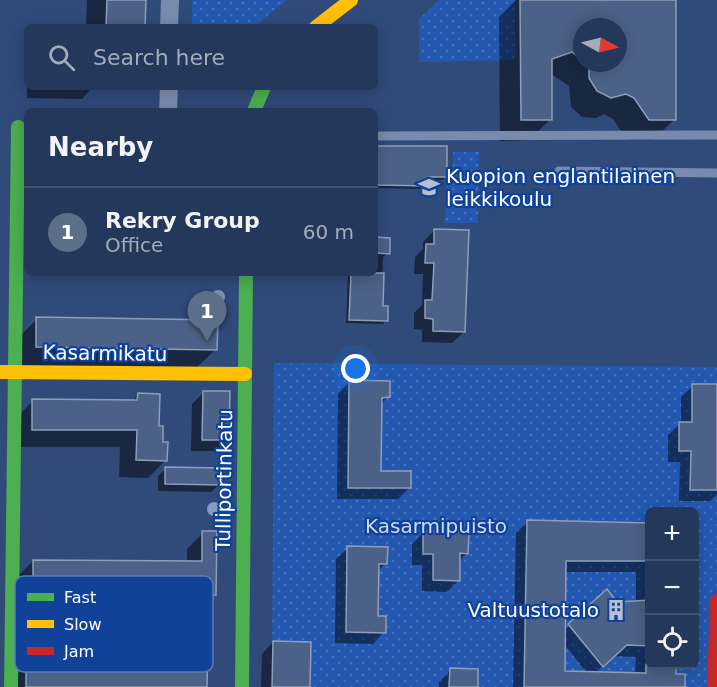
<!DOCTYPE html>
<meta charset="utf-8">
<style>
:root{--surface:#24385c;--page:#2c3f62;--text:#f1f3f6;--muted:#a3acbb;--line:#415272;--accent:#8c9099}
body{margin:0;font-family:"DejaVu Sans",sans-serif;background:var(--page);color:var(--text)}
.controls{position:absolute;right:18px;bottom:18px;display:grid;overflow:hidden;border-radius:9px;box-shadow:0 3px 15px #0003}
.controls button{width:54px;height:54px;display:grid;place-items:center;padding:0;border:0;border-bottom:2px solid var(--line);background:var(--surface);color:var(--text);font:30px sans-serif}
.compass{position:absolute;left:573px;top:18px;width:54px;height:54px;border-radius:50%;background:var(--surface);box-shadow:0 3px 15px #0003;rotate:97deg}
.you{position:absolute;left:356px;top:369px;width:21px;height:21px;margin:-15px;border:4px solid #fff;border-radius:50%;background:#1a73e8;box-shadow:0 0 0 9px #1a73e833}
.badge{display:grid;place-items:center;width:39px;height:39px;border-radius:50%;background:var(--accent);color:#fff;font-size:20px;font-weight:700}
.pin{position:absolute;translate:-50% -50px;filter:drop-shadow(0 2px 3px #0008)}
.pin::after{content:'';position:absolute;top:32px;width:21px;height:18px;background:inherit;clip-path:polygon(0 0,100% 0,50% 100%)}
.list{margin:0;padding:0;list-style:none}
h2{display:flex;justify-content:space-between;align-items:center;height:78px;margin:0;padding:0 24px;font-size:26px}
h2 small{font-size:20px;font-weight:400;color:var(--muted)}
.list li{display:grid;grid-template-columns:39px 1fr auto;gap:18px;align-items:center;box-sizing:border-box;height:90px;padding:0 24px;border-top:2px solid var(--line)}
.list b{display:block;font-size:22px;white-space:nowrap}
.list p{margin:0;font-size:20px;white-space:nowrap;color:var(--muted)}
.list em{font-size:20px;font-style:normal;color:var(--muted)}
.icon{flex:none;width:33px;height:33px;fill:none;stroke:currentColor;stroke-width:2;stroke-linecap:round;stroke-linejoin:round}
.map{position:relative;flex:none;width:717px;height:687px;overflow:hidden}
.search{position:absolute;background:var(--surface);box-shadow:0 3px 15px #0003;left:24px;top:24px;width:354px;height:66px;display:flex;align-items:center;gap:15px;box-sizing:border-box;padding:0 21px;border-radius:9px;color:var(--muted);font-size:22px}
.panel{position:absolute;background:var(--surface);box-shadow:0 3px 15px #0003;left:24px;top:108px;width:354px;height:168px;border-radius:9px}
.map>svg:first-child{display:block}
.park{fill:url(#park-dots);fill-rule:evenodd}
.shadow{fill:#0007;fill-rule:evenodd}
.building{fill:#4c6187;stroke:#8e9eb9;stroke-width:1.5}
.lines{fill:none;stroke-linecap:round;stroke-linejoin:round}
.lane{stroke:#798bad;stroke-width:9}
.street{stroke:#798bad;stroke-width:18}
.fast{stroke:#4caf50;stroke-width:14}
.slow{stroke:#ffc107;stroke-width:14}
.jam{stroke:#c62828;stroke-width:14}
.tree{fill:#849bc3}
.labels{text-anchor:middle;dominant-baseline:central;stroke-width:4.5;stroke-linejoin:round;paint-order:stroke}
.poi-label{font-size:20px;fill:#fff;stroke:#104299;text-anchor:start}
.street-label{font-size:20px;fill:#fff;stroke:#104299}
.park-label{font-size:20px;fill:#c9defe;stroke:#104299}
.key{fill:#104299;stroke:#587bb8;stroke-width:1.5}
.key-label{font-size:16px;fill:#fff}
</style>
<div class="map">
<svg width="717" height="687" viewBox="0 0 717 687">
<defs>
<pattern id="park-dots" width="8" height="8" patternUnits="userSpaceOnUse" patternTransform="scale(1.5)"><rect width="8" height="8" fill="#2458b0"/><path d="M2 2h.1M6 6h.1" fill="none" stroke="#4571bc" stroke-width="1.8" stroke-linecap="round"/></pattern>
</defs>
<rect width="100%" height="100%" fill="#304a7a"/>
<g class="park">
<path d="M192,0H287L253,27H192Z"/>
<path d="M439,0H515L516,60L419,62V19Z"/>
<path d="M453,152H479L478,223H445L446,183H453Z"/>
<path d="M274,363L717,367V687H272ZM650,512H694V664H650Z"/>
</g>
<g class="shadow">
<path d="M87,0H144L143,27H86Z"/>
<path d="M516,0H674L675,119L653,140H627L613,119L604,114L596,118L582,117L571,107L569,86L550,73L551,119L529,140L500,141L499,17ZM582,27H618V63H582Z"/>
<path d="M27,87H89V91L82,99L27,98Z"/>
<path d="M375,147L446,177L442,180H427L424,189L375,188Z"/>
<path d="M435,230L464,332L452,343L422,342V330L414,329V313L422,305L423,274H414L415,257L423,249V242Z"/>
<path d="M375,239L388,253L383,257L381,308L386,320L383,324L346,323L348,273H375Z"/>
<path d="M37,319L216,349L194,370L15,368L16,340Z"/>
<path d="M349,382L388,397L380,405V472L410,487L398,499H337L338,394Z"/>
<path d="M693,386H717V494L710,501H679L680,462H668V435L681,423V397Z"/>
<path d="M203,393L228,440L216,451H191L192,404Z"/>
<path d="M138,395L157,427L166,460L148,478L119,477L120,447H15V419L33,401L131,402Z"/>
<path d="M166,468L219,485L211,492L158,491V476Z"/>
<path d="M527,522L650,525V664L675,675L684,687H513L516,533ZM564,572H636V602L617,603L569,625L564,630ZM564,644L587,673H563ZM614,656L636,657L635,674L595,673Z"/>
<path d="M424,532L467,553L459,561L458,581L447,592L422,591V565H412V544Z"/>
<path d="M203,533L215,594L199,610L17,609V577L33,561L187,562V549Z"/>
<path d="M348,548L386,563L378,571L377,617L384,632L373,644L335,643L336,559Z"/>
<path d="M126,640L205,687H17V674L27,664L111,665L117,657V650Z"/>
<path d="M273,642L308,687H261L262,654Z"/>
<path d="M451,670L476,687H439V682Z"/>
</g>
<g class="building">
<path d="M107,0H146L145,27H106Z"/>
<path d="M520,0H676V120H649L634,98L626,94L611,98L597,91L589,78V63H618V27H582V60L572,52L552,59V120H521Z"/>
<path d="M375,146H447V177H429V186L375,185Z"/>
<path d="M434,229L469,230L465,332L433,331V319L425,318V300H432L434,263H425L426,244H434Z"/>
<path d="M375,237L390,238V254L375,253Z"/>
<path d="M351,273H384L383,306H388V321L349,320Z"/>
<path d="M36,317L218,320L217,350L36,347Z"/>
<path d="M349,380L390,381V397L382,398L381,471H411V488H348Z"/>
<path d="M692,384H717V490H690L691,451H679V422H692Z"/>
<path d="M203,391H230L229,440H202Z"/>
<path d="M138,393L160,394L159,426H163V442H168L167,461L136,460L137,430H32V399L137,400Z"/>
<path d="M165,467L221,468V485L165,484Z"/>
<path d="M527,520L650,523V561H566L565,671L646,673V664H676V674H685V687H524Z"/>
<path d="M202,531H217L216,595L33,593V560L202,561Z"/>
<path d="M423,531L469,532L468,554L460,553V581L433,580V554H423Z"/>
<path d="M347,546L388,547L387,564H379L378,616H386V633L346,632Z"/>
<path d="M607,589L617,602L650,600V646L627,645L603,667L568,624Z"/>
<path d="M126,639L208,640L207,687H26V662L120,664V652H126Z"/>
<path d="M273,641L311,642L310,687H272Z"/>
<path d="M450,668L478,669V687H449Z"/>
</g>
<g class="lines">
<g class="lane">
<path d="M375,136L717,135"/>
<path d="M559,171L717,173"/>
</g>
<g class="street">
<path d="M169,27L170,0"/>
<path d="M168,111L169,87"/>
</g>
<g class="fast">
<path d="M254,111L264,87"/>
<path d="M11,687L18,127"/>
<path d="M242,687L246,273"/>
</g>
<g class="slow">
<path d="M316,27L351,0"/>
<path d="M0,372L245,374"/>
</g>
<path class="jam" d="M714,687L717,601"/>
</g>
<g class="tree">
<circle cx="218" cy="297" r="7"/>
<circle cx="214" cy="509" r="7"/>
</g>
<defs>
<symbol id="school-bare" viewBox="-9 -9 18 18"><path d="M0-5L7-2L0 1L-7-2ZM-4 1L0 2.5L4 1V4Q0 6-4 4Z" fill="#b7c0d0" stroke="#104299" stroke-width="2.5" paint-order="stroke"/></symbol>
<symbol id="building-bare" viewBox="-9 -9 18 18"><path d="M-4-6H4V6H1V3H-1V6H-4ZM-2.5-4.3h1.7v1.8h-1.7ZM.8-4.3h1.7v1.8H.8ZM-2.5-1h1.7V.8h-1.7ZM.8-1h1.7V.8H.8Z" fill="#b7c0d0" stroke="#104299" stroke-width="2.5" paint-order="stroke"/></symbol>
</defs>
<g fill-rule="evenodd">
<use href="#school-bare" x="414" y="172" width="30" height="30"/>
<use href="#building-bare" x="601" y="595" width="30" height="30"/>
</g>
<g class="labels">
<g class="poi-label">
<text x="446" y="176">Kuopion englantilainen<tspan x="446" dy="23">leikkikoulu</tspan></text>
<text x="599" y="610" text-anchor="end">Valtuustotalo</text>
</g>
<g class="street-label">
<text transform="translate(105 353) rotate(1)">Kasarmikatu</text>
<text transform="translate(224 480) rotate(-89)">Tulliportinkatu</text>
</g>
<g class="park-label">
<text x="436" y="526">Kasarmipuisto</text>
</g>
</g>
<rect x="15" y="576" width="198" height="96" rx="9" class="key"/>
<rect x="27" y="593" width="27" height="8" fill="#4caf50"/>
<rect x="27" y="620" width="27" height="8" fill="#ffc107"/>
<rect x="27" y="647" width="27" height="8" fill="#c62828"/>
<g class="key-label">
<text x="64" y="603">Fast</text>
<text x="64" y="630">Slow</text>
<text x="64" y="657">Jam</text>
</g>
</svg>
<div class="controls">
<button>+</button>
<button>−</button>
<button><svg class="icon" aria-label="locate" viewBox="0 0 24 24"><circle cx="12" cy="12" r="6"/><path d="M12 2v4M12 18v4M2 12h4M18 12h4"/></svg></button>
</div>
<svg class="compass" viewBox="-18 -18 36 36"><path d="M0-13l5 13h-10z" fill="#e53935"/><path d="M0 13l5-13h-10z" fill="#a3acbb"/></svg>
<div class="you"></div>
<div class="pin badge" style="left:207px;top:341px;background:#5c6f8a">1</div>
<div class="search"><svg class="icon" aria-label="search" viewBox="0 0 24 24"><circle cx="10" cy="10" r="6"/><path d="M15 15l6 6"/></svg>Search here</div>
<section class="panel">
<h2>Nearby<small></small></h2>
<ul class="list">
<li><span class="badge" style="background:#5c6f8a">1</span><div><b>Rekry Group</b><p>Office</p></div><em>60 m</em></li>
</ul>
</section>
</div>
